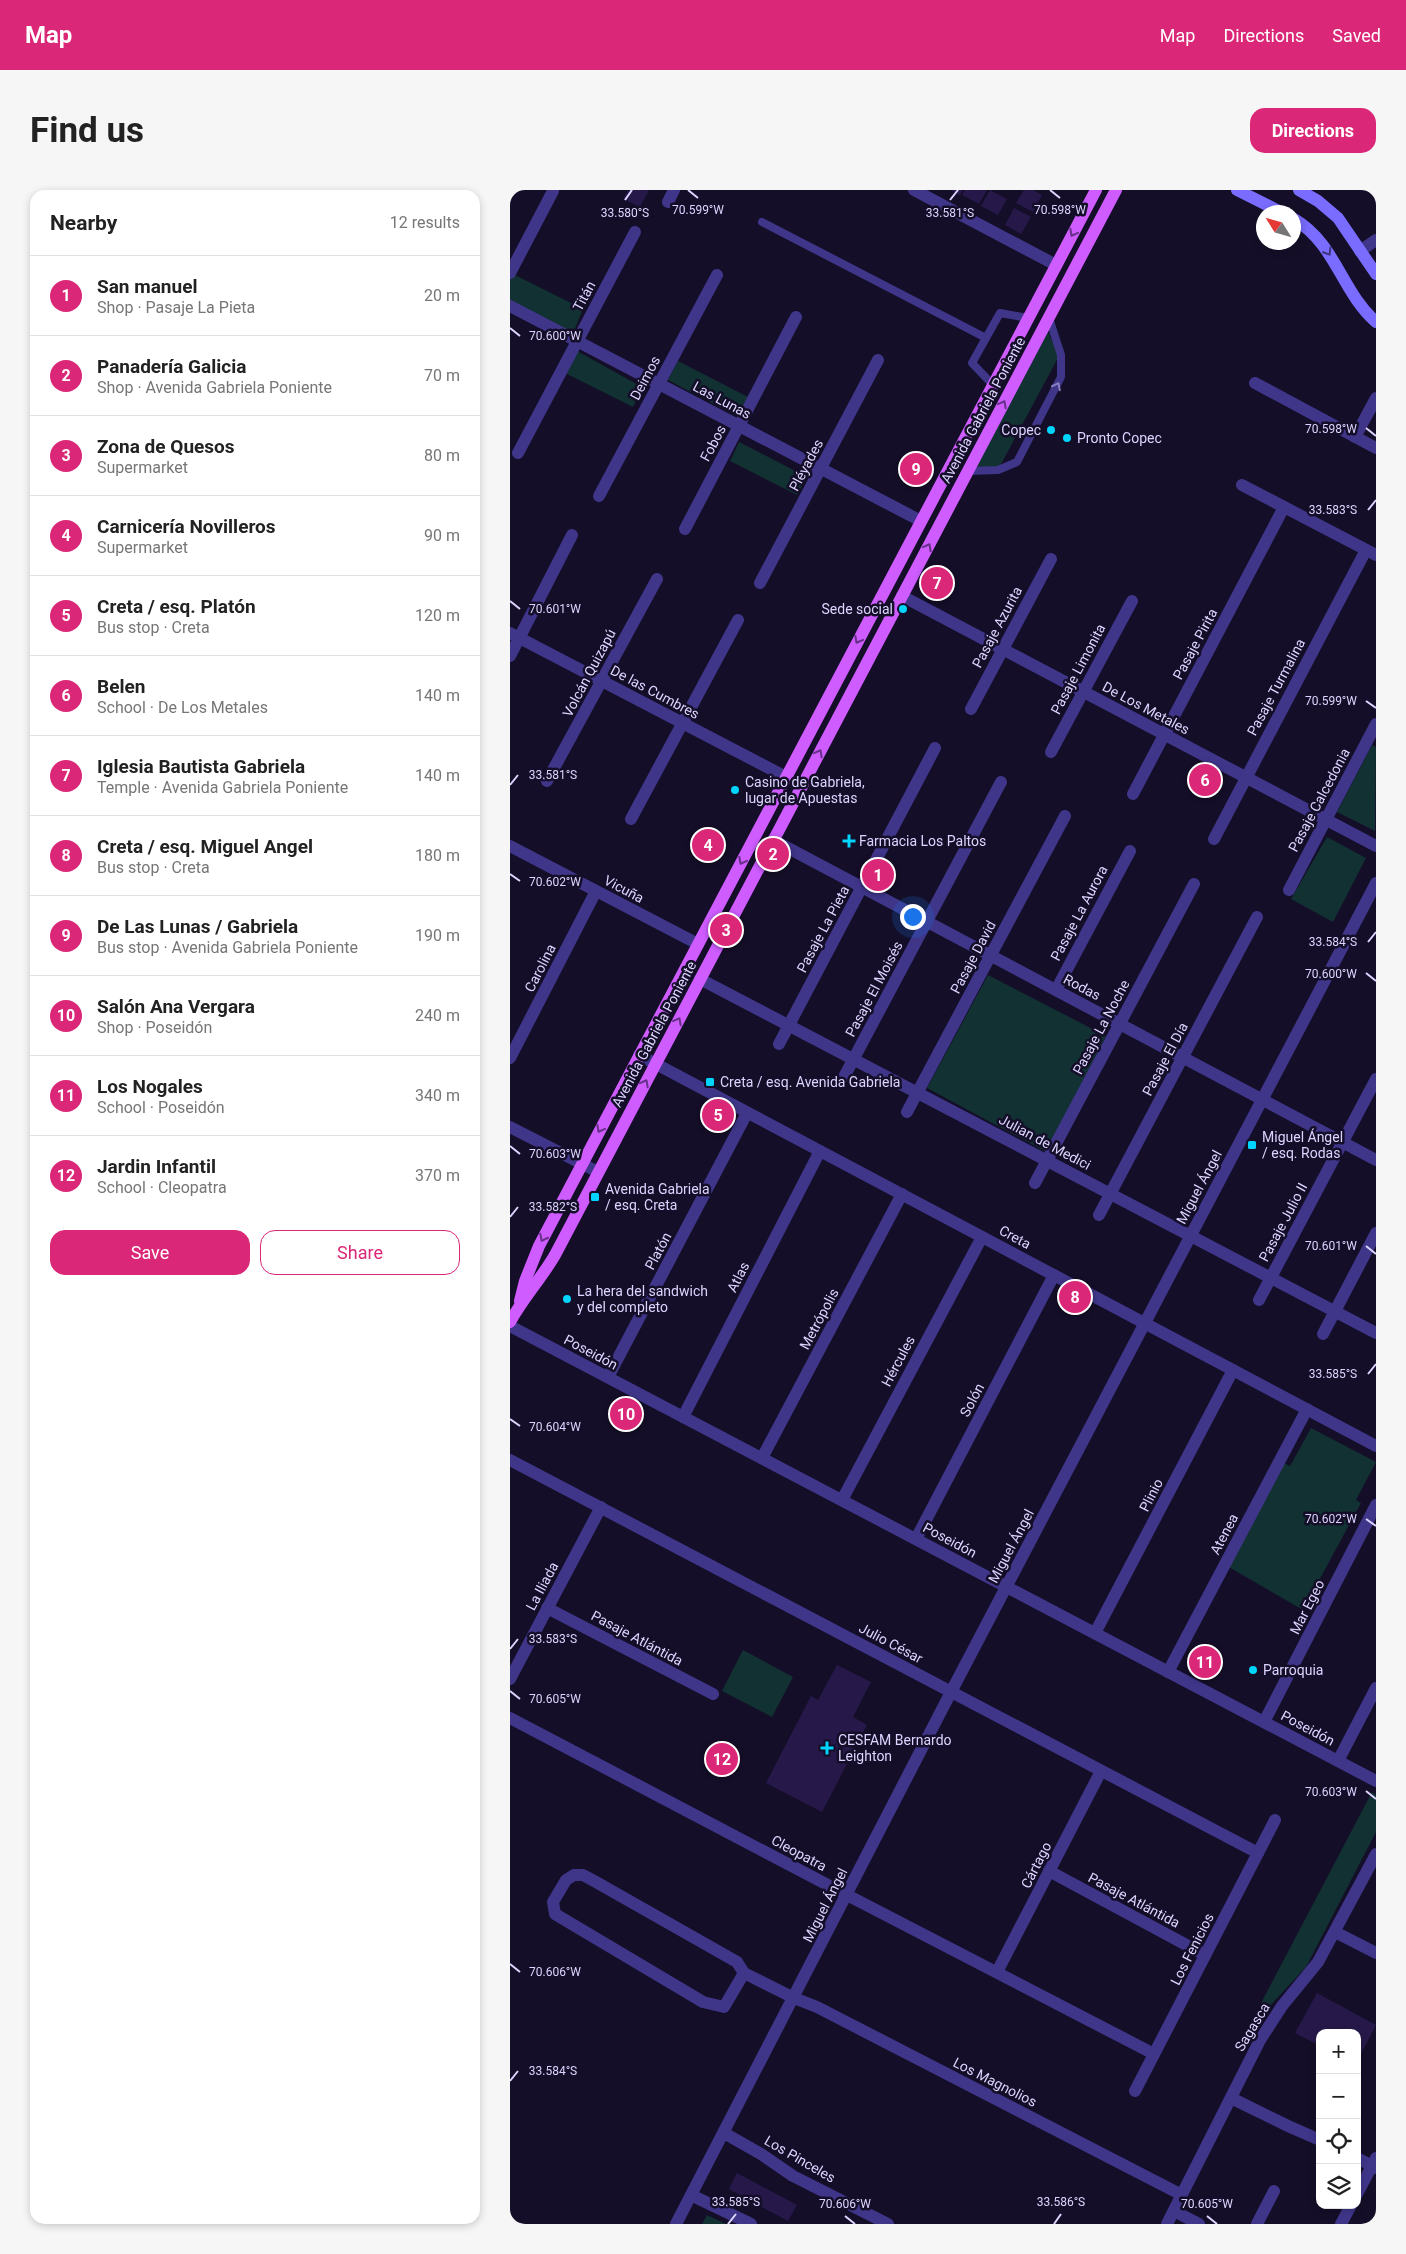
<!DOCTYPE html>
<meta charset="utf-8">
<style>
:root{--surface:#fff;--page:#f6f6f6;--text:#222;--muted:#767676;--line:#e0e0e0;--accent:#db2777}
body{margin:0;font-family:Roboto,sans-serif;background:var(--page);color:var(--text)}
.controls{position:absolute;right:15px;bottom:15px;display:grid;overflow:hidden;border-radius:10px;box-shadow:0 2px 8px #0003}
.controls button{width:45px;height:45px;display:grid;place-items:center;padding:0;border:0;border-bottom:1px solid var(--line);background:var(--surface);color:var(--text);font:25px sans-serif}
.compass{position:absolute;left:746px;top:15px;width:45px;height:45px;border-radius:50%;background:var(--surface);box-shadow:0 2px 8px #0003;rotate:307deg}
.you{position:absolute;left:402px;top:726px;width:18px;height:18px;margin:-12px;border:4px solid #fff;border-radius:50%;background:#1a73e8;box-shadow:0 0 0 8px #1a73e833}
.badge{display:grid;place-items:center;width:32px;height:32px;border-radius:50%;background:var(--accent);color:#fff;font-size:16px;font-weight:700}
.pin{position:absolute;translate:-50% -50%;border:2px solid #fff;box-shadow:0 1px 5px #0006}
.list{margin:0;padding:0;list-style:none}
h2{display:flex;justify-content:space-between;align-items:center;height:65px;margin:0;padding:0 20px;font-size:21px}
h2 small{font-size:16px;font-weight:400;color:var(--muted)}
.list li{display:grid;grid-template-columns:32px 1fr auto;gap:15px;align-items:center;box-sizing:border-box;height:80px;padding:0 20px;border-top:1px solid var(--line)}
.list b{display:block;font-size:19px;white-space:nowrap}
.list p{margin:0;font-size:16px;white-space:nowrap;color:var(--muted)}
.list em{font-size:16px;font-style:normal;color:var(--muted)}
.actions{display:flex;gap:10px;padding:15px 20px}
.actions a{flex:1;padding:11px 0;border:1px solid var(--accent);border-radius:15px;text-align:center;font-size:18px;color:var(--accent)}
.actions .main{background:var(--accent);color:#fff}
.icon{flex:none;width:28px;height:28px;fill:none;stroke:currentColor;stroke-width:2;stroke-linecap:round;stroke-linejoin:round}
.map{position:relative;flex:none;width:866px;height:2034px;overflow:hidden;border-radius:15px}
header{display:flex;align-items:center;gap:30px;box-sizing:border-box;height:70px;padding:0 25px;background:var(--accent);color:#fff}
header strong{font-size:24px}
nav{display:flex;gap:28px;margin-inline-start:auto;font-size:18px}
.intro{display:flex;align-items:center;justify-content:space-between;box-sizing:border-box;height:120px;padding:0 30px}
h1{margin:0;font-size:35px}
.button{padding:12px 22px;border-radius:15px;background:var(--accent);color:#fff;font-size:18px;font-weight:700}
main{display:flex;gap:30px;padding:0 30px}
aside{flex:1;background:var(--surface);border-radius:15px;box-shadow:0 2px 8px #0003}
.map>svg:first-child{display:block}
.green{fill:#113133}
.building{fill:#26194a}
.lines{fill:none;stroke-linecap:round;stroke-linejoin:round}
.service{stroke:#3f368a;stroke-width:8}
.minor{stroke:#3f368a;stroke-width:12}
.tertiary{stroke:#3f368a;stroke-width:12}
.secondary{stroke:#7a6cff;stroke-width:12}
.primary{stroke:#ce5cff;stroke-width:12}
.oneway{stroke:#683189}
.oneway2{stroke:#3d347e}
.oneway3{stroke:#867ebf}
.ticks{fill:none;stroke:#ddd5ff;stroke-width:2}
.poi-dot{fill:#01d4ff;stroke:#140e28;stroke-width:2}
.labels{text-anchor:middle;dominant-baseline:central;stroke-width:5;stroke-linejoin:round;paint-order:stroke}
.street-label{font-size:14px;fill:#ddd5ff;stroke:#140e28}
.poi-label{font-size:14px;fill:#ddd5ff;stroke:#140e28;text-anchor:start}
.ticks-label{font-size:12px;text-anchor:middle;fill:#ddd5ff;stroke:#140e28;stroke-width:5;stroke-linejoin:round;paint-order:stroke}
</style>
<header>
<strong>Map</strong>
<nav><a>Map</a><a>Directions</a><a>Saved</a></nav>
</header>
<div class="intro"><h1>Find us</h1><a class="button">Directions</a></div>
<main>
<aside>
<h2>Nearby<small>12 results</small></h2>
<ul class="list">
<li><span class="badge">1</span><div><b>San manuel</b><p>Shop · Pasaje La Pieta</p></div><em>20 m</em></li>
<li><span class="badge">2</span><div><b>Panadería Galicia</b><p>Shop · Avenida Gabriela Poniente</p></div><em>70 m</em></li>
<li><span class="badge">3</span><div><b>Zona de Quesos</b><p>Supermarket</p></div><em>80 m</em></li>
<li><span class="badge">4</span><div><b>Carnicería Novilleros</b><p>Supermarket</p></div><em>90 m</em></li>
<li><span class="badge">5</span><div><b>Creta / esq. Platón</b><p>Bus stop · Creta</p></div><em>120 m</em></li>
<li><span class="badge">6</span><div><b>Belen</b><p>School · De Los Metales</p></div><em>140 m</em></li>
<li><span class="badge">7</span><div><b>Iglesia Bautista Gabriela</b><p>Temple · Avenida Gabriela Poniente</p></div><em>140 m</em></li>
<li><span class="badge">8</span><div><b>Creta / esq. Miguel Angel</b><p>Bus stop · Creta</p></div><em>180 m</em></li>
<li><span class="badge">9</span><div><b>De Las Lunas / Gabriela</b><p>Bus stop · Avenida Gabriela Poniente</p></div><em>190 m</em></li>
<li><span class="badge">10</span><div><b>Salón Ana Vergara</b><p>Shop · Poseidón</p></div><em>240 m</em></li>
<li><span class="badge">11</span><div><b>Los Nogales</b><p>School · Poseidón</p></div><em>340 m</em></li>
<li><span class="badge">12</span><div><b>Jardin Infantil</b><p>School · Cleopatra</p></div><em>370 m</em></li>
</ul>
<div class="actions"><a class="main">Save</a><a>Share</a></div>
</aside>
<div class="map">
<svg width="866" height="2034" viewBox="0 0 866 2034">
<rect width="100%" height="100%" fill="#140e28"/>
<g class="green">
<path d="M3,84L73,119L62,146L0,114V90Z"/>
<path d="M533,131L549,166L489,278L456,277Z"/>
<path d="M67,161L132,197L123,217L55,183Z"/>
<path d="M168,171L238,207L226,226L158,190Z"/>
<path d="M229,252L297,287L287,305L220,271Z"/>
<path d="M862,555L866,557L865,641L827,622Z"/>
<path d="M817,647L856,668L823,732L781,709Z"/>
<path d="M478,785L596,846L536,962L417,898Z"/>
<path d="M801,1238L866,1272L846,1310L851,1313L793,1420L717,1376L774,1273L780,1276Z"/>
<path d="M233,1460L283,1487L262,1527L212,1501Z"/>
<path d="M862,1602L866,1605V1642L796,1777L757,1819L749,1817Z"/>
<path d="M197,2025L216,2034H192Z"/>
</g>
<g class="building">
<path d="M118,0H139L130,17L113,9Z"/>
<path d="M441,0H453L450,5Z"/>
<path d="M455,0H477L469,14L452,5Z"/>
<path d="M480,0L497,9L488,25L471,16Z"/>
<path d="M514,0H523L532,5L523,22L506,13Z"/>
<path d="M504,18L521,27L511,44L495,35Z"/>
<path d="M327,1475L361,1492L343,1527L357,1535L312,1622L256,1593L301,1506L308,1510Z"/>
<path d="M807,1803L866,1835L847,1872V1843H810V1856L785,1843Z"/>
<path d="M227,1983L287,2015L278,2031L219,1999Z"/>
</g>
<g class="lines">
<g class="service">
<path d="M252,32L476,148"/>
<path d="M483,195L462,173L490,123L518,128"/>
<path d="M458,281L488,280L507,272L551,187V165L539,128"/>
</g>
<g class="minor">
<path d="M404,0L546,75"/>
<path d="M158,12L164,0"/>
<path d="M850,61L866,50"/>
<path d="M0,83L43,1"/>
<path d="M0,116L411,331"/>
<path d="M745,193L866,258"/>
<path d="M845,247L866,208"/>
<path d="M8,263L125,42"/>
<path d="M732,295L866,365"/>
<path d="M89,306L207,85"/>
<path d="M175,339L286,127"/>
<path d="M250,393L368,170"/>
<path d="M392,406L866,656"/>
<path d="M0,443L276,587"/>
<path d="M0,466L62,345"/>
<path d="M461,519L541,369"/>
<path d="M541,562L622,411"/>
<path d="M37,591L147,389"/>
<path d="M623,604L774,317"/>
<path d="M121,629L228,430"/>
<path d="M704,649L856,360"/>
<path d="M263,650L866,970"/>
<path d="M0,656L188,754"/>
<path d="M779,700L866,534"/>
<path d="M190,789L866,1143"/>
<path d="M546,800L620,661"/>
<path d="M269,854L425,558"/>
<path d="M0,868L86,701"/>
<path d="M334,887L491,592"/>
<path d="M397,922L555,626"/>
<path d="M525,993L684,694"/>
<path d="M589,1025L747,727"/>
<path d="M749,1110L866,889"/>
<path d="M0,1136L866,1591"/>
<path d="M813,1144L866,1043"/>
<path d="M98,1187L237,923"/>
<path d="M173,1227L310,961"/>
<path d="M252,1268L392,1004"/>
<path d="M0,1270L748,1663"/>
<path d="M332,1310L472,1047"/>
<path d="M406,1349L544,1085"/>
<path d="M37,1418L203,1504"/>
<path d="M585,1443L723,1180"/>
<path d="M658,1482L797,1219"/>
<path d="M0,1489L91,1317"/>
<path d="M0,1528L337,1705L644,1864"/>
<path d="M754,1532L866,1315"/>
<path d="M828,1571L866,1498"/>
<path d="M539,1681L695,1765"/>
<path d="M64,1685H73L86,1692L227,1772L234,1783L214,1817L193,1812L45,1724L43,1712L56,1690Z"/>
<path d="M825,1742L866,1763"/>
<path d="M487,1782L591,1581"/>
<path d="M234,1783L284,1808L307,1817L672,2005"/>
<path d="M625,1901L765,1630"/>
<path d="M721,1908L778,1936L810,1950"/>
<path d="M214,1943L251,1964L283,1986L378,2034"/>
<path d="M847,1968L866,1978"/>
<path d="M847,2004L866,1968"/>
<path d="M181,2005L241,2034"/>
<path d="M664,2021L689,2034"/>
<path d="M657,2034L750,1850L772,1816L808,1772L866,1664"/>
<path d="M747,2034L764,2001"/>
<path d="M831,2034L841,2015"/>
</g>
<g class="tertiary">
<path d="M129,865L866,1256"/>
<path d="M0,937L88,982"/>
<path d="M166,2034L441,1502L866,693"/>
</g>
<g class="secondary">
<path d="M727,0L771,22"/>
<path d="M789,0L808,11L828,28L866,84"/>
<path d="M784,29C826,54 831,101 866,132"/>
</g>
<g class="primary">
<path d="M10,1111L15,1091L29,1056L586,0"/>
<path d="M0,1132C13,1108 31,1089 45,1065L606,0"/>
</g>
</g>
<defs><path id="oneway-chevron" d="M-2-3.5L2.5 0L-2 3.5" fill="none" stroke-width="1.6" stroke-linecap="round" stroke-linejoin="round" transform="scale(1.25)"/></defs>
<g class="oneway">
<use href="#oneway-chevron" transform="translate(563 43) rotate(118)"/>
<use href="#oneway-chevron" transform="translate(493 214) rotate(-62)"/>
<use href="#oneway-chevron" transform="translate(418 357) rotate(-62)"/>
<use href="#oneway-chevron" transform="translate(348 450) rotate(118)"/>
<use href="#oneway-chevron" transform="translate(309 563) rotate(-62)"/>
<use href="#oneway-chevron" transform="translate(232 671) rotate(118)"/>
<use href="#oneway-chevron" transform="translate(168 831) rotate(-62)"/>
<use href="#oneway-chevron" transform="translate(135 893) rotate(-62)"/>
<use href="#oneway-chevron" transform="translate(90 939) rotate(118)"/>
<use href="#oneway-chevron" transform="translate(33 1048) rotate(117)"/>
</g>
<use class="oneway2" href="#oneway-chevron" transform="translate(818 62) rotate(58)"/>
<use class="oneway3" href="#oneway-chevron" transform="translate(547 196) rotate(-63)"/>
<path class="ticks" d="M178,0L188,8M540,0L550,8M115,10L122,0M440,10L448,0M0,138L10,146M856,238L866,246M858,320L866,310M0,411L10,419M856,511L866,518M0,595L8,585M0,684L10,691M858,752L866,742M856,783L866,791M0,956L10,964M0,1027L8,1017M856,1056L866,1064M858,1184L866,1174M0,1229L10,1236M856,1329L866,1336M0,1459L8,1449M0,1501L10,1509M856,1601L866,1609M0,1774L10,1782M0,1891L8,1881M335,2026L345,2034M697,2026L707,2034M218,2034L226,2024M544,2034L551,2024"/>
<g class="poi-dot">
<circle cx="541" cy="240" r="5"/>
<circle cx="557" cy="248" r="5"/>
<circle cx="393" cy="419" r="5"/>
<circle cx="225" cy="600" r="5"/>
<path d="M336.5 643.5h5v5h5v5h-5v5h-5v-5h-5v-5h5z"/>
<rect x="195" y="887" width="10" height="10" rx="2.5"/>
<rect x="737" y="950" width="10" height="10" rx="2.5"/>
<rect x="80" y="1002" width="10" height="10" rx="2.5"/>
<circle cx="57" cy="1109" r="5"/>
<circle cx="743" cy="1480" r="5"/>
<path d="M314.5 1550.5h5v5h5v5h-5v5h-5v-5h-5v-5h5z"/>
</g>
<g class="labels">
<g class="street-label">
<text transform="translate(74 106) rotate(-62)">Titán</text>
<text transform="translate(135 188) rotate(-62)">Deimos</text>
<text transform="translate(212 210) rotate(28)">Las Lunas</text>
<text transform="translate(473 220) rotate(-62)">Avenida Gabriela Poniente</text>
<text transform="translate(203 253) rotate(-62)">Fobos</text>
<text transform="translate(296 275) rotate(-62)">Pléyades</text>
<text transform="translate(487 437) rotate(-62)">Pasaje Azurita</text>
<text transform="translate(685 454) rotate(-62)">Pasaje Pirita</text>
<text transform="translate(568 479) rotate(-62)">Pasaje Limonita</text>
<text transform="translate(79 483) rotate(-62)">Volcán Quizapú</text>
<text transform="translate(766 497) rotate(-62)">Pasaje Turmalina</text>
<text transform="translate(145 502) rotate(28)">De las Cumbres</text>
<text transform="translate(636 518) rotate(28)">De Los Metales</text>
<text transform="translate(809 610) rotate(-62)">Pasaje Calcedonia</text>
<text transform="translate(114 699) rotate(28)">Vicuña</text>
<text transform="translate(569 723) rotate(-62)">Pasaje La Aurora</text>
<text transform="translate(313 739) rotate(-62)">Pasaje La Pieta</text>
<text transform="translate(463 767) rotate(-62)">Pasaje David</text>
<text transform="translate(30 778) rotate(-63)">Carolina</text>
<text transform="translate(572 797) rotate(28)">Rodas</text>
<text transform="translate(364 799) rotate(-62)">Pasaje El Moisés</text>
<text transform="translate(591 837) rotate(-62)">Pasaje La Noche</text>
<text transform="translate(144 844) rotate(-62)">Avenida Gabriela Poniente</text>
<text transform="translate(655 869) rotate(-62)">Pasaje El Día</text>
<text transform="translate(535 952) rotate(28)">Julian de Medici</text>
<text transform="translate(689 997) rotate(-62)">Miguel Ángel</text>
<text transform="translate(773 1032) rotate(-62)">Pasaje Julio II</text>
<text transform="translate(505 1047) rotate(28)">Creta</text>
<text transform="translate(148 1061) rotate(-62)">Platón</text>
<text transform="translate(228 1087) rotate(-63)">Atlas</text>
<text transform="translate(309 1129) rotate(-62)">Metrópolis</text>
<text transform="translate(81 1162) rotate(28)">Poseidón</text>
<text transform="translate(388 1171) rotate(-62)">Hércules</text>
<text transform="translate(462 1210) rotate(-62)">Solón</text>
<text transform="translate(641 1305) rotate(-63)">Plinio</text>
<text transform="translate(714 1344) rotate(-62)">Atenea</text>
<text transform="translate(440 1350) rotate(28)">Poseidón</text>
<text transform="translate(501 1356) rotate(-62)">Miguel Ángel</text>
<text transform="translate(32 1396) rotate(-62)">La Iliada</text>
<text transform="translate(797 1417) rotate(-63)">Mar Egeo</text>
<text transform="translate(127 1448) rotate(28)">Pasaje Atlántida</text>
<text transform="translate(381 1453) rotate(28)">Julio César</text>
<text transform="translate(798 1538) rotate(28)">Poseidón</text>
<text transform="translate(289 1663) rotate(28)">Cleopatra</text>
<text transform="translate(526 1675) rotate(-63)">Cártago</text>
<text transform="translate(624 1710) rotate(28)">Pasaje Atlántida</text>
<text transform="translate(315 1715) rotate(-63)">Miguel Ángel</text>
<text transform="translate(682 1759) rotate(-63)">Los Fenicios</text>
<text transform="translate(742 1837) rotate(-59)">Sagasca</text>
<text transform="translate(485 1892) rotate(27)">Los Magnolios</text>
<text transform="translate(290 1969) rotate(30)">Los Pinceles</text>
</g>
<g class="poi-label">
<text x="531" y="240" text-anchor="end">Copec</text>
<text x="567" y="248">Pronto Copec</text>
<text x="383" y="419" text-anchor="end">Sede social</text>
<text x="235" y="592">Casino de Gabriela,<tspan x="235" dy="16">lugar de Apuestas</tspan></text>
<text x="349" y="651">Farmacia Los Paltos</text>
<text x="210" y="892">Creta / esq. Avenida Gabriela</text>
<text x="752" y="947">Miguel Ángel<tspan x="752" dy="16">/ esq. Rodas</tspan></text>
<text x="95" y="999">Avenida Gabriela<tspan x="95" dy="16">/ esq. Creta</tspan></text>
<text x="67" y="1101">La hera del sandwich<tspan x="67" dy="16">y del completo</tspan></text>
<text x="753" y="1480">Parroquia</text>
<text x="328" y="1550">CESFAM Bernardo<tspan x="328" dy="16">Leighton</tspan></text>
</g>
</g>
<g class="ticks-label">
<text x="188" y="24">70.599°W</text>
<text x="550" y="24">70.598°W</text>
<text x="115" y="27">33.580°S</text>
<text x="440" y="27">33.581°S</text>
<text x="45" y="150">70.600°W</text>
<text x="821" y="243">70.598°W</text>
<text x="823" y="324">33.583°S</text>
<text x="45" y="423">70.601°W</text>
<text x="821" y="515">70.599°W</text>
<text x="43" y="589">33.581°S</text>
<text x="45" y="696">70.602°W</text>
<text x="823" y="756">33.584°S</text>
<text x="821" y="788">70.600°W</text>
<text x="45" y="968">70.603°W</text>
<text x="43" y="1021">33.582°S</text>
<text x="821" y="1060">70.601°W</text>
<text x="823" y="1188">33.585°S</text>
<text x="45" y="1241">70.604°W</text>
<text x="821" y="1333">70.602°W</text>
<text x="43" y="1453">33.583°S</text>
<text x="45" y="1513">70.605°W</text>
<text x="821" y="1606">70.603°W</text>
<text x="45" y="1786">70.606°W</text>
<text x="43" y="1885">33.584°S</text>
<text x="226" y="2016">33.585°S</text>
<text x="551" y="2016">33.586°S</text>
<text x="335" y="2018">70.606°W</text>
<text x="697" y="2018">70.605°W</text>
</g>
</svg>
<div class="controls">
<button>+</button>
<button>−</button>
<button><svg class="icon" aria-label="locate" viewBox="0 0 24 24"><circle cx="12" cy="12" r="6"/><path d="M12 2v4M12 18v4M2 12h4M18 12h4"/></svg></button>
<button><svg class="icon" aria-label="layers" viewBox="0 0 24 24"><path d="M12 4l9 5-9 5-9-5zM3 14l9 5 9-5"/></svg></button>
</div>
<svg class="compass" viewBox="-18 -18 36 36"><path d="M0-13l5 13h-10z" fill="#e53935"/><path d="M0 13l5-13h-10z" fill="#767676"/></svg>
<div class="you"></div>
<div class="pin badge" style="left:368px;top:685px">1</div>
<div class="pin badge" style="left:263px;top:664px">2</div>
<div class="pin badge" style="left:216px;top:740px">3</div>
<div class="pin badge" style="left:198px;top:655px">4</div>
<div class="pin badge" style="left:208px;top:925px">5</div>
<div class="pin badge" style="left:695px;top:590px">6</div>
<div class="pin badge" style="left:427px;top:393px">7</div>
<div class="pin badge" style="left:565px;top:1107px">8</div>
<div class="pin badge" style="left:406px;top:279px">9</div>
<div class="pin badge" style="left:116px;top:1224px">10</div>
<div class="pin badge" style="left:695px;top:1472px">11</div>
<div class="pin badge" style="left:212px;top:1569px">12</div>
</div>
</main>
